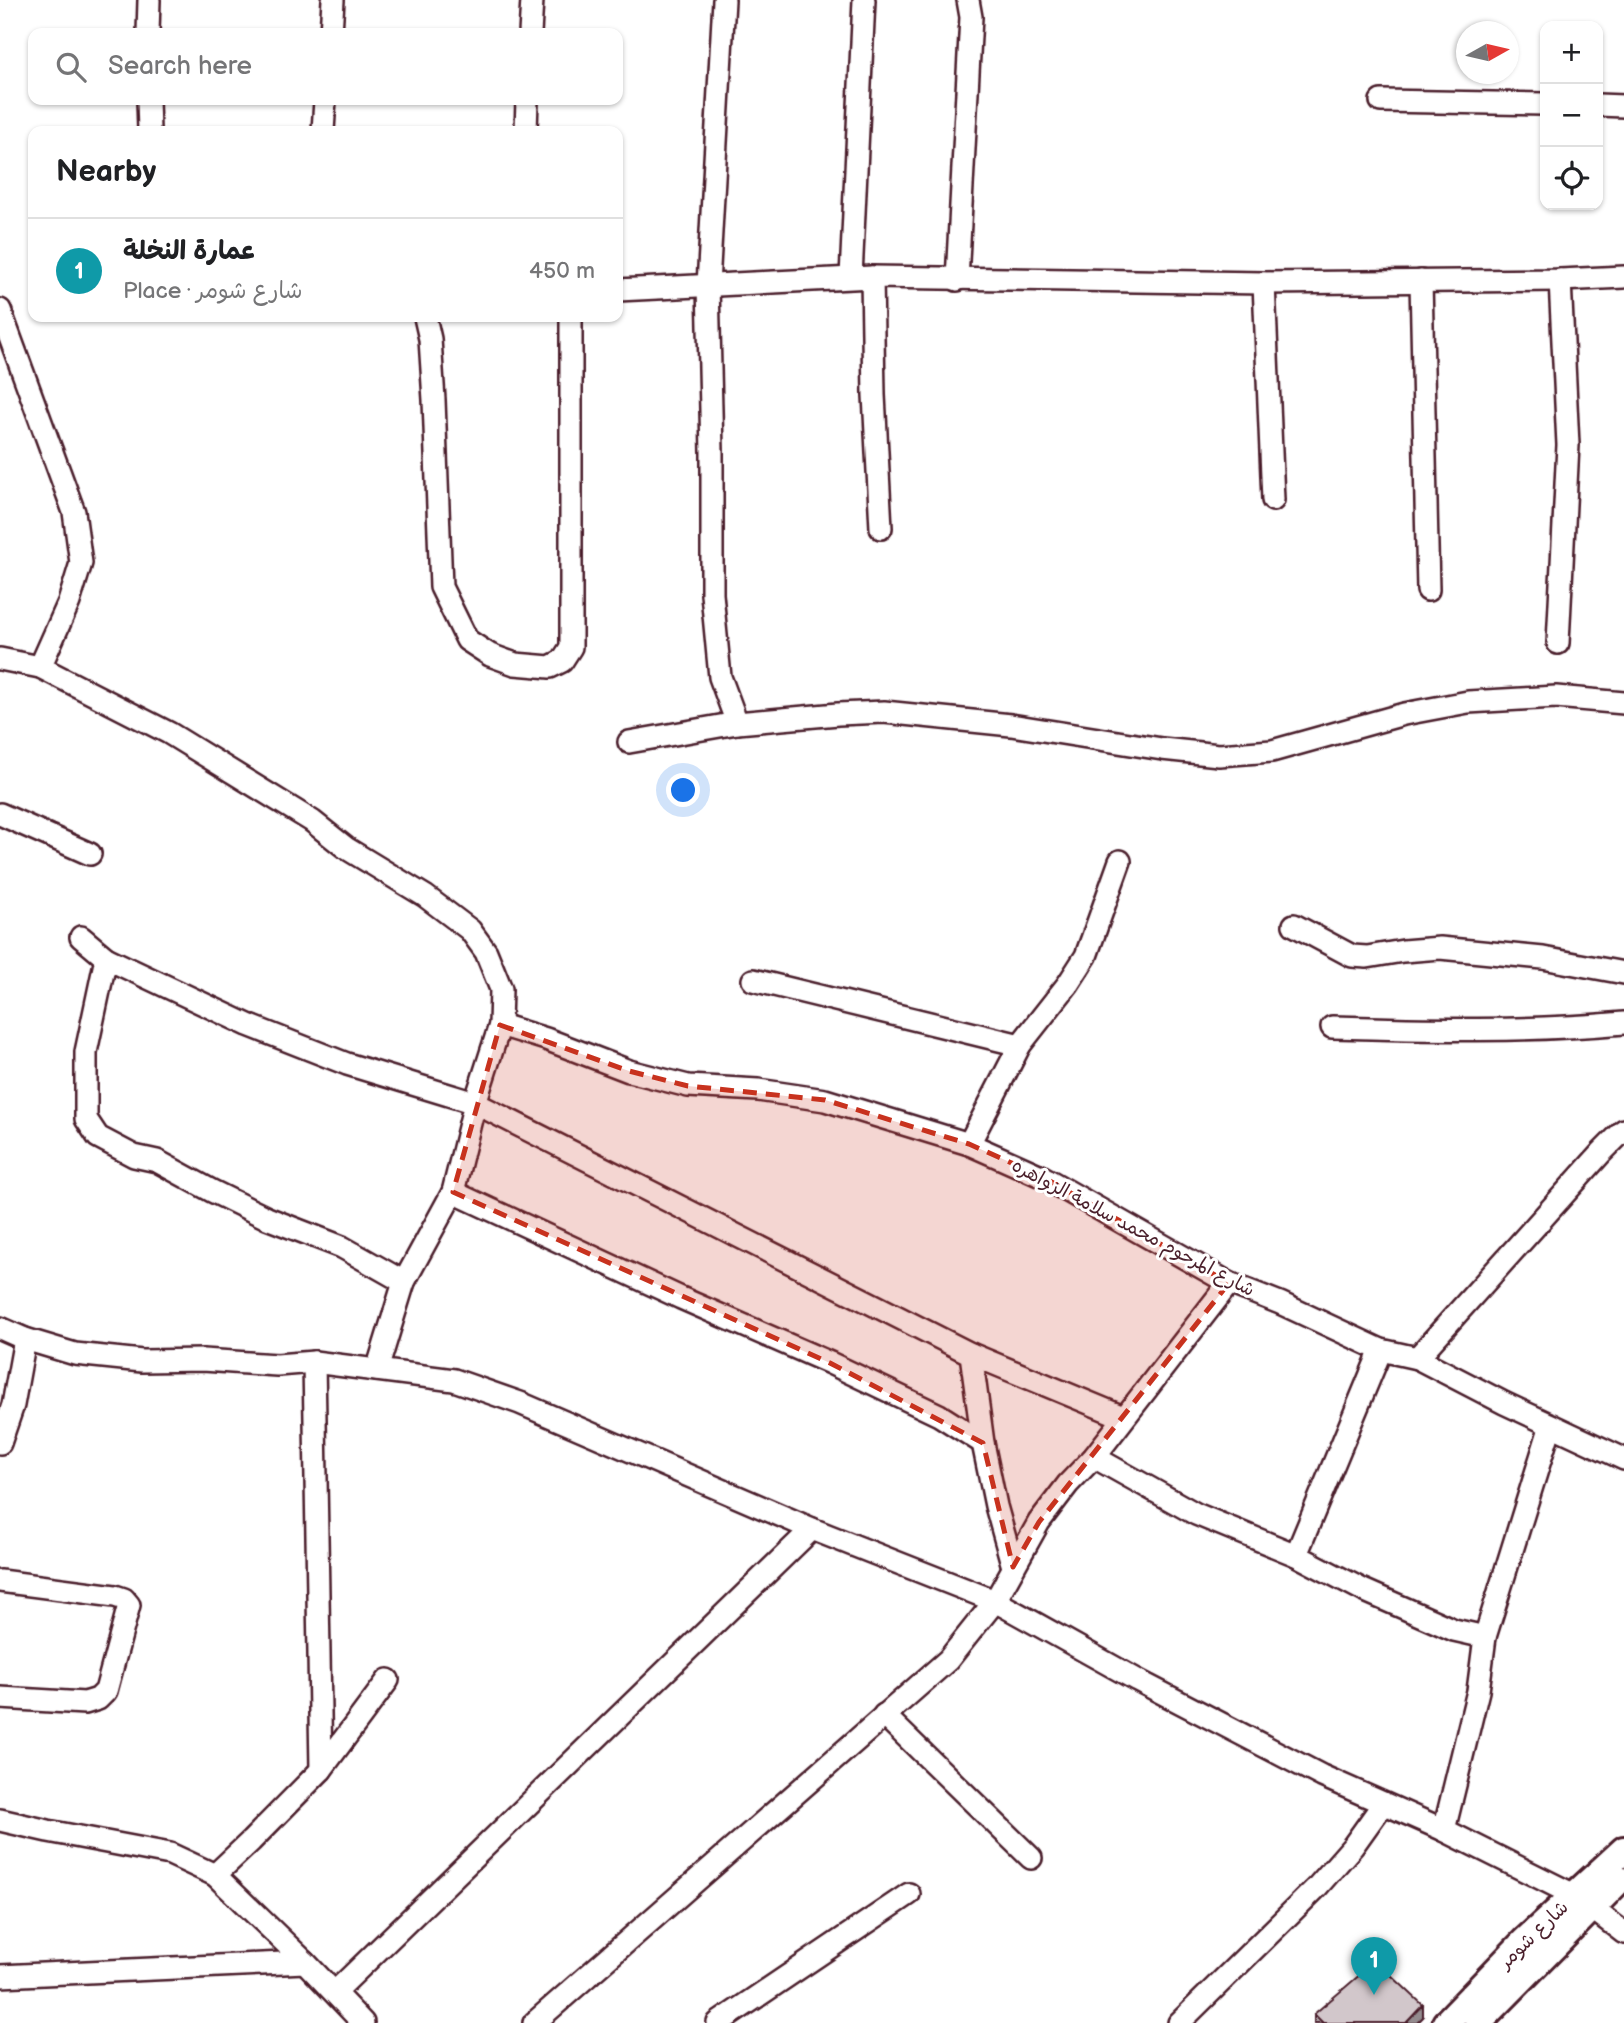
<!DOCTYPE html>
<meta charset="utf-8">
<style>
:root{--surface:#fff;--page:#f6f6f6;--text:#202124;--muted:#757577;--line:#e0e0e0;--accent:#c8321e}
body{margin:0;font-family:"Balsamiq Sans","Playpen Sans Arabic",sans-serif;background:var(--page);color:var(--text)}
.controls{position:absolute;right:21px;top:21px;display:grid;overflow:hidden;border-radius:14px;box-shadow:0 2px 5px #0004}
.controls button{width:63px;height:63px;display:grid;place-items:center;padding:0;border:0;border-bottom:2px solid var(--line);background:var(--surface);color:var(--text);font:35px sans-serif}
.compass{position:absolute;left:1456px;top:21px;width:63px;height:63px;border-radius:50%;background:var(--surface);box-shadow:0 2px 5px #0004;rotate:82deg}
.you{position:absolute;left:684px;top:791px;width:24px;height:24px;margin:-18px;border:5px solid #fff;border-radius:50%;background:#1a73e8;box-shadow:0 0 0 10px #1a73e833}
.badge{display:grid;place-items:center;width:46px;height:46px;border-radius:50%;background:var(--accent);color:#fff;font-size:23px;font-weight:700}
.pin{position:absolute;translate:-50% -58px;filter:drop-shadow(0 2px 4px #0008)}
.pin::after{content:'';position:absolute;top:37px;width:24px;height:21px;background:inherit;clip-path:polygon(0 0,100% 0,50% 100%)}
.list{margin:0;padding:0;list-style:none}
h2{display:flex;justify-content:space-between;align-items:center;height:91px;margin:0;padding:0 28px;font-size:30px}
h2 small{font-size:23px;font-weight:400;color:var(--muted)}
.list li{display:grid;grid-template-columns:46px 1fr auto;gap:21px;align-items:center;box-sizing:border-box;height:105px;padding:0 28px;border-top:2px solid var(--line)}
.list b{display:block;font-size:26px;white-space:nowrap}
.list p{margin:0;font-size:23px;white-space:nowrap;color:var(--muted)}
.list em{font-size:23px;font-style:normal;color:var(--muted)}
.icon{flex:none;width:38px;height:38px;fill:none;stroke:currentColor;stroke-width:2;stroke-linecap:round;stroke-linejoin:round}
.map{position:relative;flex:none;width:1624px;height:2023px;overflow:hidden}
.search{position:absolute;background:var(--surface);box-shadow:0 2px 5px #0004;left:28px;top:28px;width:595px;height:77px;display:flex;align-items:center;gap:18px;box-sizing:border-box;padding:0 24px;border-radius:14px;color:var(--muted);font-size:26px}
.panel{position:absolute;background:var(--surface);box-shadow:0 2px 5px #0004;left:28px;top:126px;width:595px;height:196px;border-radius:14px}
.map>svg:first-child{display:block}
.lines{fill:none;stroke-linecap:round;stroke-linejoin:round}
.minor-casing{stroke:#4a1f2b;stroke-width:26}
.major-casing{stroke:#4a1f2b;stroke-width:32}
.minor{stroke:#fff;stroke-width:21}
.major{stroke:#fff;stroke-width:26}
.wall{fill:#b5abaf;stroke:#4a1f2b;stroke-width:2}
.shaded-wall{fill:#938b8e;stroke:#4a1f2b;stroke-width:2}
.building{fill:#d2c7cb;stroke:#4a1f2b;stroke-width:2}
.marked{fill:#c8321e;fill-opacity:0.2;stroke:#c8321e;stroke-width:5;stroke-dasharray:14 9;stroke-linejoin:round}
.labels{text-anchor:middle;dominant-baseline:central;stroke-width:6;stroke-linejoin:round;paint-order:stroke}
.street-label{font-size:19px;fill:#4a1f2b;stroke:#fff}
</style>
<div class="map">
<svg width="1624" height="2023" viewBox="0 0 1624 2023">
<rect width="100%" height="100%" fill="#fff"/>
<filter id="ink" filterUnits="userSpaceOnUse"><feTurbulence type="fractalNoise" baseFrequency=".0143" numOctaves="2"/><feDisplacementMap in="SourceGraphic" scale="14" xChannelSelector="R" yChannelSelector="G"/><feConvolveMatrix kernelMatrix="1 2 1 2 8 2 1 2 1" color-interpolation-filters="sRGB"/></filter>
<g filter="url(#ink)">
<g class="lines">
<defs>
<g id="minor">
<path d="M724,0L708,285L712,452V594L720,677L737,723"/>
<path d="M148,33L149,0"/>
<path d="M331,33L333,0"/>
<path d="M530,33L532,0"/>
<path d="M148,100L149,131"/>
<path d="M1381,101L1545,104"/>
<path d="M1598,105L1624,106"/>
<path d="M323,131L325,100"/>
<path d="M526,131L527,100"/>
<path d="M851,277L864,0"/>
<path d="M872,277L874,395L881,528"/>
<path d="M957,280L971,17L968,0"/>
<path d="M1421,281L1428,590"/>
<path d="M1264,283L1273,500"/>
<path d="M618,290L872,277L1264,283L1560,280L1624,277"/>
<path d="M0,310L74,512L81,563L69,602L40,667"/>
<path d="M425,317L430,339L434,400L441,587L467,640L490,655L515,664L550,667L562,661L571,647V317"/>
<path d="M1558,643L1568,445L1560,280"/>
<path d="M0,659L40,667L169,733L312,821L346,848L425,896L470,930L486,952L501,989L500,1025L475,1103L971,1354L983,1443L996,1506L1013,1567"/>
<path d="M629,742L737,723L838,714L884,712L1011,725L1162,749L1219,755L1272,751L1404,714L1468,702L1556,697L1624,703"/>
<path d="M0,814L90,854"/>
<path d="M1294,925L1352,956L1367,957L1403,951L1440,948L1543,958L1624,973"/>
<path d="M81,937L106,958L248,1025L347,1064L475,1103L453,1192L404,1282L377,1370"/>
<path d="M106,958L86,1052V1119L98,1137L134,1156L157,1161L212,1191L267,1218L342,1247L404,1282"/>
<path d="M753,980L1020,1045"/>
<path d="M500,1025L546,1039L629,1071L688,1086L758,1090L825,1100L969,1144L1041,1176L1229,1283L1280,1303L1381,1350L1417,1358L1504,1403L1624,1459"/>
<path d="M1332,1027C1429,1030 1526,1032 1624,1023"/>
<path d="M969,1144L1020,1045L1068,984L1086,956L1120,861"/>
<path d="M453,1192L681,1298L830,1363L939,1415L983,1443"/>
<path d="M0,1328L25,1339L75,1354L142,1361L203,1360L277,1365L314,1362L454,1380L520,1403L812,1529L995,1601L1137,1680L1322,1776L1444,1830L1576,1896L1624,1933"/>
<path d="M971,1354L1123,1417"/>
<path d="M1417,1358L1601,1153L1624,1130"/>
<path d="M314,1362L321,1770"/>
<path d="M0,1443L13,1405L25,1339"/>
<path d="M1094,1457L1196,1514L1296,1555L1363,1590L1454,1630L1485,1637L1551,1425"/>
<path d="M1296,1555L1381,1350"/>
<path d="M0,1581L115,1596L124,1599L129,1605L106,1691L98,1699L85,1703L0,1698"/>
<path d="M884,1715L1031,1858"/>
<path d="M0,1820L48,1831L170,1854L215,1875L305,1962L363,2023"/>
<path d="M1444,1830L1478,1691L1485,1637"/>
<path d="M215,1875L251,1841L321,1770L388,1680"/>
<path d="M0,1976L305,1962"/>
<path d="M335,1992L812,1529"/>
<path d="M534,2023L948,1660L995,1601L1039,1522L1068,1484L1094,1457L1229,1283"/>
<path d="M718,2023L909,1894"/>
<path d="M1179,2023L1317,1887L1353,1846L1383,1804"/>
</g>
<g id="major">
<path d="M1446,2023L1525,1941L1624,1850"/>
<path d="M1478,2023L1619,1880"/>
</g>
</defs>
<use href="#minor" class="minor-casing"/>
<use href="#major" class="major-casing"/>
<use href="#minor" class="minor"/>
<use href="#major" class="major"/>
</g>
<path class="wall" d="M1314,2014L1423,2017L1417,2023H1314Z"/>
<path class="shaded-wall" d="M1423,2005V2017L1417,2023H1406Z"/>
<path class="building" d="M1376,1961L1423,2005L1406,2023H1323L1314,2014Z"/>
</g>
<path class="marked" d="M500,1025L629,1071L688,1086L825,1100L969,1144L1041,1176L1229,1283L1039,1522L1013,1567L983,1443L830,1363L453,1192Z"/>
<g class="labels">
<g class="street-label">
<text transform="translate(1133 1228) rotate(28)">شارع المرحوم محمد سلامة الزواهره</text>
<text transform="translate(1534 1935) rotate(-44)">شارع شومر</text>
</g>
</g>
</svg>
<div class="controls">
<button>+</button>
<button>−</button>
<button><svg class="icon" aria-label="locate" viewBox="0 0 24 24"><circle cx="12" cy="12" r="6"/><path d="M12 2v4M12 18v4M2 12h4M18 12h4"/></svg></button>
</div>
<svg class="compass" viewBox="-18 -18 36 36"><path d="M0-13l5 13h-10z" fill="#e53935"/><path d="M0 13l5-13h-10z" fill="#757577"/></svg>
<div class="you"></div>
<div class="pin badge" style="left:1374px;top:1995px;background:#0f9aa8">1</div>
<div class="search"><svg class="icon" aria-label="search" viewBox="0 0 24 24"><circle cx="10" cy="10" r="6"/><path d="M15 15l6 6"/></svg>Search here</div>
<section class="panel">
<h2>Nearby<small></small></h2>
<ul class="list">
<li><span class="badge" style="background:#0f9aa8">1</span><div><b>عمارة النخلة</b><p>Place · شارع شومر</p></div><em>450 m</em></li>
</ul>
</section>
</div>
